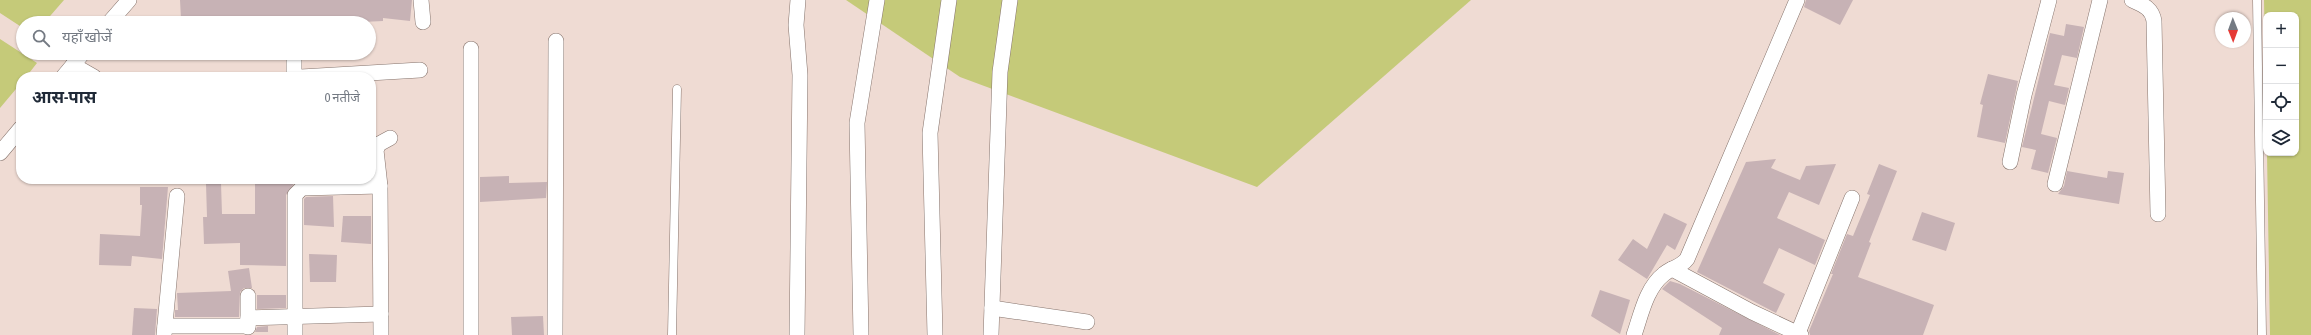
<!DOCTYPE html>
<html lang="hi">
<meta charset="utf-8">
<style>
:root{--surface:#fff;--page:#f2f2f3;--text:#1f2937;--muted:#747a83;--line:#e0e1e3}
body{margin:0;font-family:"Asap Condensed","Noto Sans Devanagari",sans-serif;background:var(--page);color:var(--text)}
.controls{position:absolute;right:12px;top:12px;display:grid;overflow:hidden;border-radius:8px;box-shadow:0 1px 3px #0004}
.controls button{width:36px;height:36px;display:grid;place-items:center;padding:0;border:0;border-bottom:1px solid var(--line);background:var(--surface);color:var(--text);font:20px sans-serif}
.compass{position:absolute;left:2215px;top:12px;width:36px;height:36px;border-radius:50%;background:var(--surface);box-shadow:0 1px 3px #0004;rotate:179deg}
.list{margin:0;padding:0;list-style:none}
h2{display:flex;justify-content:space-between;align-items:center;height:52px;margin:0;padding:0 16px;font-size:17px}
h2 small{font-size:13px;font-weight:400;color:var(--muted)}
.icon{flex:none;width:22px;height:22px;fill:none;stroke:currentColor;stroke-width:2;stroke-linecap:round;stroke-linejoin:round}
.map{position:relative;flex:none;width:2311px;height:335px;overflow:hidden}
.search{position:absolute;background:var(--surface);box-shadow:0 1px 3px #0004;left:16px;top:16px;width:360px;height:44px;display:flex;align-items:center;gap:10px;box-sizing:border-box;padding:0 14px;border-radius:22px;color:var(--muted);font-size:15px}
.panel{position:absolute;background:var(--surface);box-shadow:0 1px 3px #0004;left:16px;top:72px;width:360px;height:112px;border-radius:16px}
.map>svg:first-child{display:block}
.green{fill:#c5ca79}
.building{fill:#c7b2b5}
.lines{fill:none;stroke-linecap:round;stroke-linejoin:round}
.lane-casing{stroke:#86746d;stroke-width:9}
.street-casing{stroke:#86746d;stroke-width:16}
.lane{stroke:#fff;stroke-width:8}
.street{stroke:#fff;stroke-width:15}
</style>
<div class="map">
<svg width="2311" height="335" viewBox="0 0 2311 335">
<rect width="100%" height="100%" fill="#efdbd3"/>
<g class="green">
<path d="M0,0H64L44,23H23V28L0,13Z"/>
<path d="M846,0H1471L1257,187L960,77Z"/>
<path d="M2264,0H2311V335H2270L2267,153H2296V15H2266V122Z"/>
<path d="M0,39L37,63L26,77H21V83L0,108Z"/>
</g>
<g class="building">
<path d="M180,0H412L410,21L383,18V21L362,22V20L249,18V23H200V18L181,19Z"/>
<path d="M1806,0H1853L1840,25L1804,7Z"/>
<path d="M2066,24L2084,27L2077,58L2062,55L2054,85L2069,88L2065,105L2049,101L2041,134L2057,138L2048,173L2031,169L2036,150L2022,147L2050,33L2064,36Z"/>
<path d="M1988,74L2018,81L2005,143L1977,137L1983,105L1980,104Z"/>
<path d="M1776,159L1771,168L1800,180L1806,166L1836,164L1819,205L1789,192L1777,218L1825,240L1815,265L1779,248L1763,283L1785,294L1776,313L1697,272L1746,162Z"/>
<path d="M1879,164L1897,171L1869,242L1871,243L1858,277L1934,305L1923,335H1810L1809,331L1833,274H1831L1847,234L1853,236L1870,195L1867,194Z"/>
<path d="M2067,171L2107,178L2108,171L2124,173L2119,204L2058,194L2064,186Z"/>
<path d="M509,176V183L547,182L546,198L480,202V177Z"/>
<path d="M255,181L295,182L286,195V266L240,265V243L204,244L203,217H207L206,184L221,183L222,214H255Z"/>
<path d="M140,187H168L162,259L132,256L131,266L99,265L100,234L140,236L142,205H140Z"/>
<path d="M333,196L334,227L304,225V199L306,197Z"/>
<path d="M1922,212L1955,223L1946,251L1912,240Z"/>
<path d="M1664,213L1687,224L1675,250L1667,245L1647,279L1618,260L1633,239L1647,249Z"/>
<path d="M343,216H371V244L341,242Z"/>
<path d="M309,254L337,255L336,282H310Z"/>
<path d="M249,268L252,288H244L240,292L239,317H175V310H178L177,293L231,291L228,271Z"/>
<path d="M1670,281L1680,284L1780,335H1719L1722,328L1662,289Z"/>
<path d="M1600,290L1630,300L1620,334L1591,316Z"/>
<path d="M257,295H286V308L257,309Z"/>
<path d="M134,308L157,309L155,335H132Z"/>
<path d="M543,316L544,335H512L511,317Z"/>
<path d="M268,326V332H255L257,327Z"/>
</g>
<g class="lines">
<defs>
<g id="lane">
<path d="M2257,0L2262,335"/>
<path d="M672,335L677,89"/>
</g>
<g id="street">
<path d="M421,0L423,22"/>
<path d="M2132,0C2143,5 2152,8 2154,21L2158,214"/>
<path d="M109,23L129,0"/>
<path d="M471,49V335"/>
<path d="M73,65L94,77"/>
<path d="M63,77L83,53"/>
<path d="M294,77V53"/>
<path d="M301,77L420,70"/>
<path d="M0,153L21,128"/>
<path d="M2010,162L2024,95L2049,0"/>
<path d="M2055,184L2100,0"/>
<path d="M1672,269L1752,312L1801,335"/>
<path d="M992,308L1087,322"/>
<path d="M248,318L381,314"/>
<path d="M165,326H248"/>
<path d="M248,327V296"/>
<path d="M1798,333L1852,198"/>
<path d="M164,335L177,196"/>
<path d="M295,335V195L302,188L380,186"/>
<path d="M381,335L380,186L376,150L379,144L390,138"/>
<path d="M555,335L556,41"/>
<path d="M797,335L800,75L796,25L798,0"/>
<path d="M861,335L857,123L877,0"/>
<path d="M935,335L930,133L949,0"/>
<path d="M991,335L1000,72L1010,0"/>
<path d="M1634,335C1641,315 1646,288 1664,274C1671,268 1681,267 1687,259L1797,0"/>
</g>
</defs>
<use href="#lane" class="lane-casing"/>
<use href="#street" class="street-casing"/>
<use href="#lane" class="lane"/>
<use href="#street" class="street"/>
</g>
</svg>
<div class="controls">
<button>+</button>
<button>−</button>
<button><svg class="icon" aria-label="locate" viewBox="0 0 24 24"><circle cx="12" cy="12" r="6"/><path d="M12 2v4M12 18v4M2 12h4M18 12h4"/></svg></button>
<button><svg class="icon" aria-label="layers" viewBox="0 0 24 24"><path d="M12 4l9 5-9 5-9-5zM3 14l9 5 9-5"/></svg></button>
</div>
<svg class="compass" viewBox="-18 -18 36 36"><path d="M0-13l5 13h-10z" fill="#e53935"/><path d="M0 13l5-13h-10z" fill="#747a83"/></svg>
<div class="search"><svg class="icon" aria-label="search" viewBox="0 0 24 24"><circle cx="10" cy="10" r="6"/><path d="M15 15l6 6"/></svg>यहाँ खोजें</div>
<section class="panel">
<h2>आस-पास<small>0 नतीजे</small></h2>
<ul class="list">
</ul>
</section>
</div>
